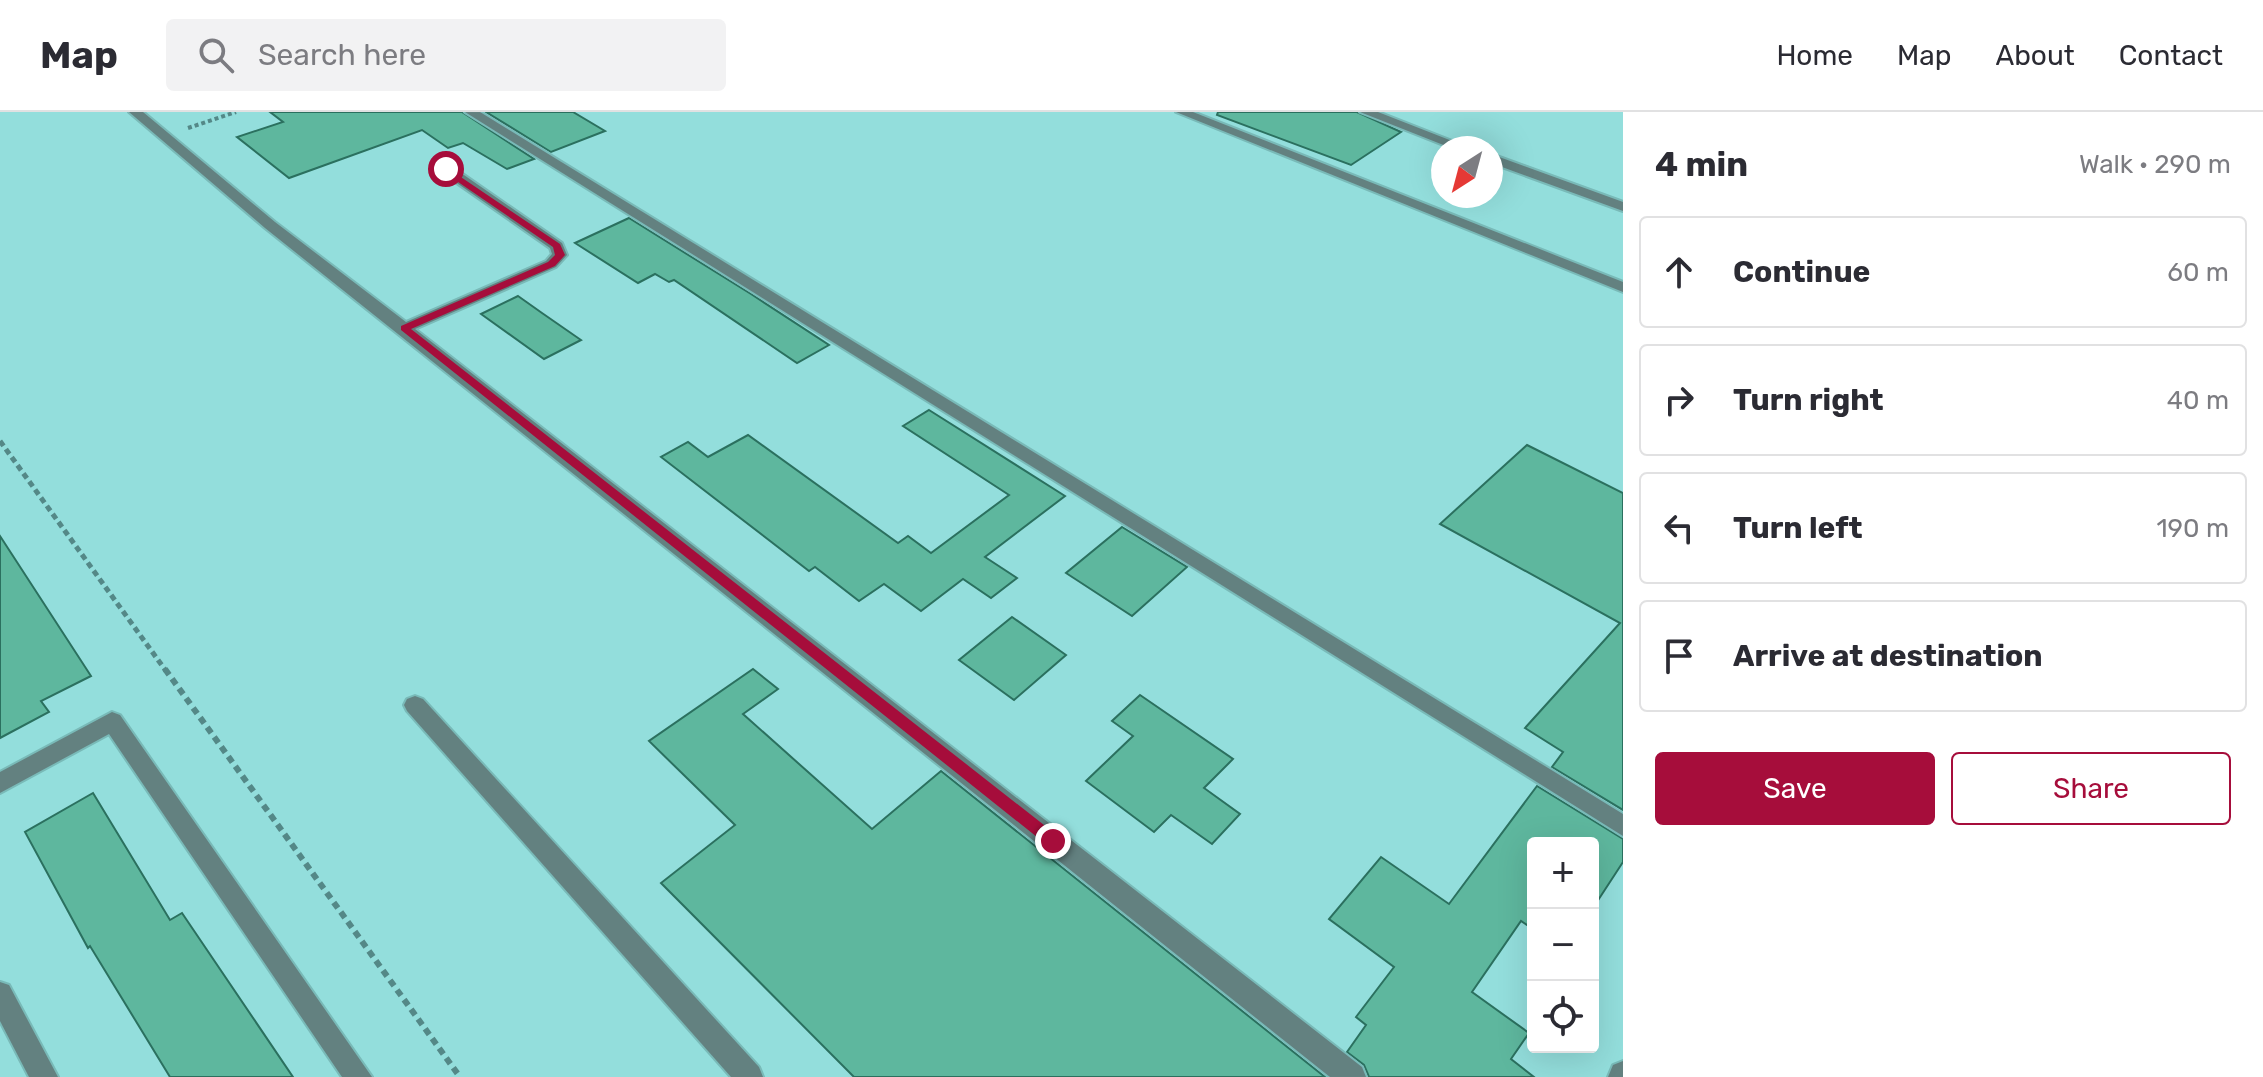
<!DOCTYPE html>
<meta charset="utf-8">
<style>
:root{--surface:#fff;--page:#f2f2f3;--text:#2b2b33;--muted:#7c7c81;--line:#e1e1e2;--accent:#a60d3b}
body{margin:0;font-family:Rubik,sans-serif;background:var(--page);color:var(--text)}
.controls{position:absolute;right:24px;bottom:24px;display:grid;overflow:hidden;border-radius:8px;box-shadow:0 8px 32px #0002}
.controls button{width:72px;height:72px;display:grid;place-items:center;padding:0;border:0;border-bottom:2px solid var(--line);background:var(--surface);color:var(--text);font:40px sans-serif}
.compass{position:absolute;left:1431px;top:24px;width:72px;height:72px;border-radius:50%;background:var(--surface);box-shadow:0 8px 32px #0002;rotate:216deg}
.stop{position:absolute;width:24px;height:24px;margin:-18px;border:6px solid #a60d3b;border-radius:50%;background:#fff}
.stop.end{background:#a60d3b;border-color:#fff;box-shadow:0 2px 8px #0008}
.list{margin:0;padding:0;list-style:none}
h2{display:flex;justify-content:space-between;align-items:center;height:104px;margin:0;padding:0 32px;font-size:34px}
h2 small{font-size:26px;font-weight:400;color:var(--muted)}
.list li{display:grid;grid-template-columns:52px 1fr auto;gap:24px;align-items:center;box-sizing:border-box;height:112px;margin:0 16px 16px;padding:0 16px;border:2px solid var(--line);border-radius:8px}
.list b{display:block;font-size:30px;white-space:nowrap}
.list em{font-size:26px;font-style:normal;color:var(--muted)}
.actions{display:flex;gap:16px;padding:24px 32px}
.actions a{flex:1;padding:18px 0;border:2px solid var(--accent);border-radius:8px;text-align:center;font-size:28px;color:var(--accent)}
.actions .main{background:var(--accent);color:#fff}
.icon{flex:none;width:44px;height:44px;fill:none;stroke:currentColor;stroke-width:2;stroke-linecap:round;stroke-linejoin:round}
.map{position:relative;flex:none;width:1623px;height:965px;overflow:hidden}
header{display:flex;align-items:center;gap:48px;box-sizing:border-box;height:112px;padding:0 40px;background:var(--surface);border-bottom:2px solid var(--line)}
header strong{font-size:38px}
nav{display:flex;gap:44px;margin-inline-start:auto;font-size:28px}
.search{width:560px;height:72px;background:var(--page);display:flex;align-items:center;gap:20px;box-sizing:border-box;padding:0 28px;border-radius:8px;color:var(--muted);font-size:30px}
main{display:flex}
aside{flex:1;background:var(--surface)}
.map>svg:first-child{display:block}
.building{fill:#5eb79e;stroke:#2b705f;stroke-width:2}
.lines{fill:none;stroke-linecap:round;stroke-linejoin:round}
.minor-casing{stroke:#79bab8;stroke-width:4}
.path-far2{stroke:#548887;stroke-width:4;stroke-dasharray:4 3;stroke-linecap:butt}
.path-far1{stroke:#548887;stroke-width:5;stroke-dasharray:6 4;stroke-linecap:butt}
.path{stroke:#548887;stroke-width:6;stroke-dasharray:7 5;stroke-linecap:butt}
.minor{fill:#638180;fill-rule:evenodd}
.route{fill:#a60d3b}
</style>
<header>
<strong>Map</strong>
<div class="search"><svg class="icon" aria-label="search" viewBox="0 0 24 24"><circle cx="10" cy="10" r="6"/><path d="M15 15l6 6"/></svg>Search here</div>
<nav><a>Home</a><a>Map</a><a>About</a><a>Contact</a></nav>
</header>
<main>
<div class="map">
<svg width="1623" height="965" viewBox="0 0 1623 965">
<rect width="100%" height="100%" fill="#93dedc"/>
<g class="building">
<path d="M270,0H462L534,47L507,57L463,31L448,36L422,18L289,66L237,25L283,10Z"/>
<path d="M486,0H573L605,19L551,40Z"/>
<path d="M1218,0H1357L1401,20L1351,53L1217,3Z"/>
<path d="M629,106L751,182L829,233L797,251L674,168L669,170L655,162L638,171L575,131Z"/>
<path d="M518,184L542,201L581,228L544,247L481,202Z"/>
<path d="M929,298L1065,384L985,445L1017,466L991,486L963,467L921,499L884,472L859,489L815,455L809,459L661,345L688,330L708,345L748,323L898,431L908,424L931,441L1009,383L903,314Z"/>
<path d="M1527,333L1623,381V698L1552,655L1563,640L1525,616L1620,511L1440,412Z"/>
<path d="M1122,415L1187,455L1132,504L1066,461Z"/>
<path d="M0,424L91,564L41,589L49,600L0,626Z"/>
<path d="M1012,505L1066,543L1014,588L959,548Z"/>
<path d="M753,557L778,577L743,602L872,717L941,659L1325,965H854L661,771L735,713L649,629Z"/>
<path d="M1140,583L1233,647L1204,676L1240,702L1212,732L1171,703L1154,720L1086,669L1133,624L1112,609Z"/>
<path d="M1537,674L1623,727V750L1593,796V731H1533V817L1521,809L1472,880L1529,921L1511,947L1534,965H1369L1364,953L1347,940L1366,913L1356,905L1394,855L1329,807L1381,745L1449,792Z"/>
<path d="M93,681L170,808L182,801L293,965H170L90,834L88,836L25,720Z"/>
</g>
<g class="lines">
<defs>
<g id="minor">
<path d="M129,0H143L275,110L406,210L546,149L552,142L550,136L441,60V54H451L562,131L567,143L556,155L415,217L1362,955L1366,965H1330L265,116Z"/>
<path d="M465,0H480L1623,702V724Z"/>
<path d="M1176,0H1193L1623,170V180Z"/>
<path d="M1360,0H1378L1470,36H1451Z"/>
<path d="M1491,42L1623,90V99L1491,51Z"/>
<path d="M415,584L423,587L759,955L763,965H731L407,599L404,593L407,587Z"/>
<path d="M112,600L120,603L372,965H342L109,622L0,681V660Z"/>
<path d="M0,870L9,873L58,965H29L0,909Z"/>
<path d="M1623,949V965H1608L1613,953Z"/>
</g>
</defs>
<use href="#minor" class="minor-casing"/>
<path class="path-far2" d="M188,16L236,0"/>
<path class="path-far1" d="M0,329L166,559"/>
<path class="path" d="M165,557L460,965"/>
<use href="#minor" class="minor"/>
</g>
<path class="route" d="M446,55L560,132L565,143L555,154L411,217L1058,724V733H1047L401,218V214L548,150L555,143L553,135L442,59Z"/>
</svg>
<div class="controls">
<button>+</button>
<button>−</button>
<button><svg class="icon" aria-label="locate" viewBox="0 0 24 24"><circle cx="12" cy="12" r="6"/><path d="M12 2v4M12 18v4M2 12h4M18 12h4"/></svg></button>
</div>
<svg class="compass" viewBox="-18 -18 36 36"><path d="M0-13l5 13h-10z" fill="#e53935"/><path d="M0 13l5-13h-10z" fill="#7c7c81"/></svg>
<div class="stop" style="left:446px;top:57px"></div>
<div class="stop end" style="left:1053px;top:729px"></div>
</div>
<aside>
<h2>4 min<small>Walk · 290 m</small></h2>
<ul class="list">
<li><svg class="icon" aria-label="ahead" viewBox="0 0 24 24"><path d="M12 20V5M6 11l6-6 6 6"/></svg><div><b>Continue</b></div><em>60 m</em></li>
<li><svg class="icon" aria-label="right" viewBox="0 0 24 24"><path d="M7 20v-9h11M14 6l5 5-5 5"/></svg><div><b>Turn right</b></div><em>40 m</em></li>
<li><svg class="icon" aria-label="left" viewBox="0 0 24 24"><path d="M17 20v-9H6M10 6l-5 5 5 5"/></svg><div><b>Turn left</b></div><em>190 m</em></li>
<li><svg class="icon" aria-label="arrive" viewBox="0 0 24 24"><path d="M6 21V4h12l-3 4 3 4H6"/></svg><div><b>Arrive at destination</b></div></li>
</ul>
<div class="actions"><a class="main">Save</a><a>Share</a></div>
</aside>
</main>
